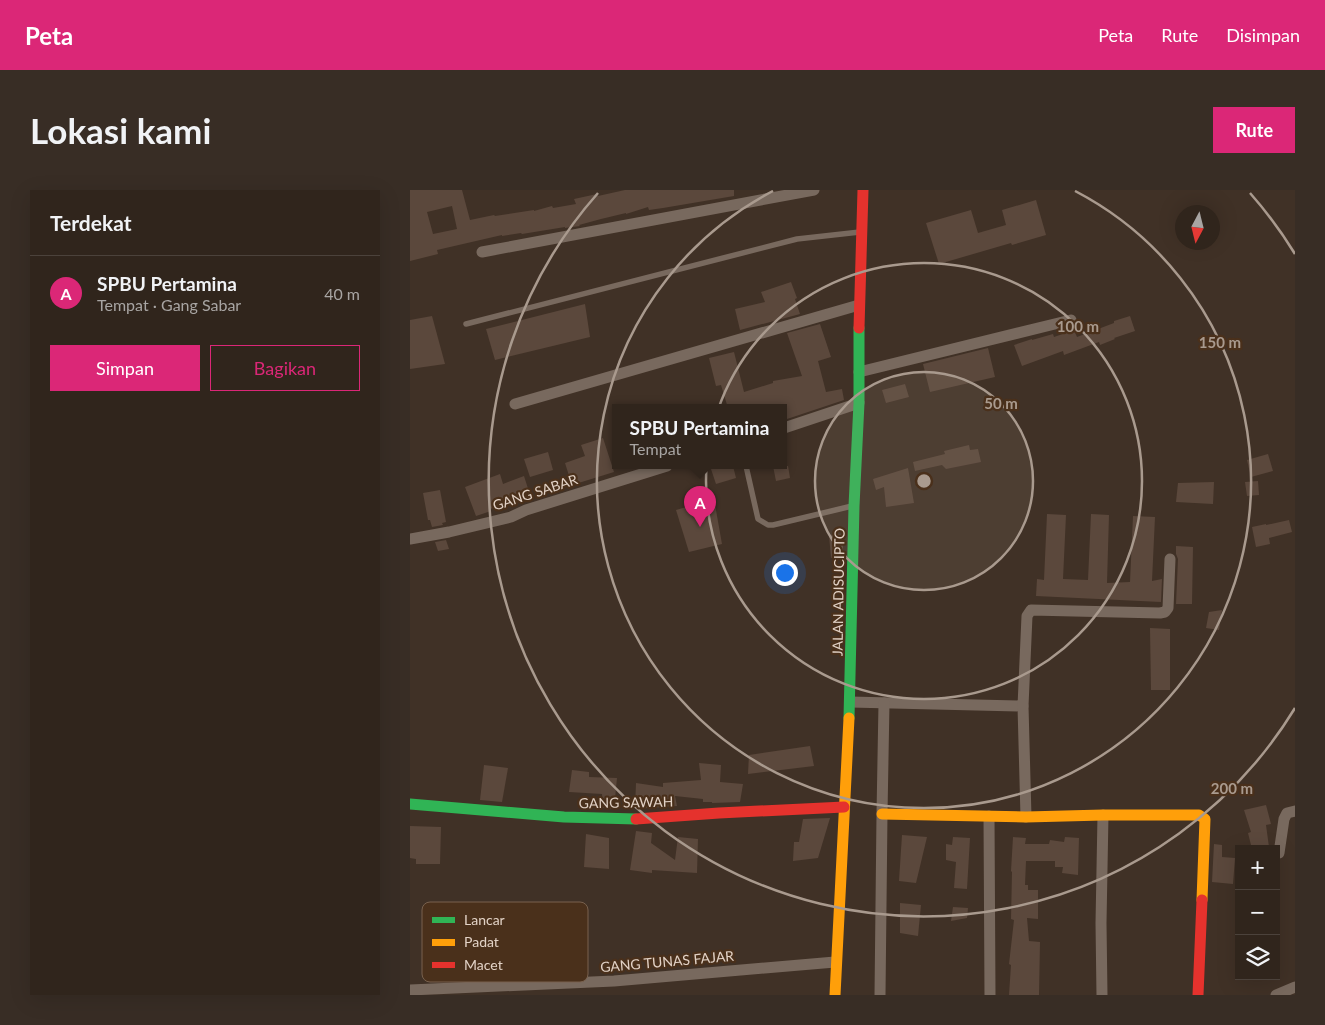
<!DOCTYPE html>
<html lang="id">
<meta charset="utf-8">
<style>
:root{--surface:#30251c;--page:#382d25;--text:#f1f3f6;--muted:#a8a5a3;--line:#4b423b;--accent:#db2777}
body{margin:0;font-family:Lato,sans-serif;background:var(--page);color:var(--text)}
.controls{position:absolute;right:15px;bottom:15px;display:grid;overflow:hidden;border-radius:0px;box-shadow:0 5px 20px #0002}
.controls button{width:45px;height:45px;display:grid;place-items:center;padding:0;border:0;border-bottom:1px solid var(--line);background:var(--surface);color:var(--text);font:25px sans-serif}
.compass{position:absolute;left:765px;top:15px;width:45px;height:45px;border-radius:50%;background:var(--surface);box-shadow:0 5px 20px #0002;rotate:187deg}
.you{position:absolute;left:374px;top:382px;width:18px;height:18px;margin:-12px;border:4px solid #fff;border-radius:50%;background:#1a73e8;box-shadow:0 0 0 8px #1a73e833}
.badge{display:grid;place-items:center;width:32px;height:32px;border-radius:50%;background:var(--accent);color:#fff;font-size:16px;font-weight:700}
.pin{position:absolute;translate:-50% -41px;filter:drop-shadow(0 1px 2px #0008)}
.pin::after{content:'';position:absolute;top:26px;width:18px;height:15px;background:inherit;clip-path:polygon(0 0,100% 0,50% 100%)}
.popup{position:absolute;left:202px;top:214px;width:175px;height:65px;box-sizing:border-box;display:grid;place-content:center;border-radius:0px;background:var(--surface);filter:drop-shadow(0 1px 4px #0005);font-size:16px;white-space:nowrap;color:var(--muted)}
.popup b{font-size:19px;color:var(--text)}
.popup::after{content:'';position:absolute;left:50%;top:100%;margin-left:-10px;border:10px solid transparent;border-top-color:var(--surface)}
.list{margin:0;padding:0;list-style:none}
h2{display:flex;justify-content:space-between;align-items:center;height:65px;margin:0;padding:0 20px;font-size:21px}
h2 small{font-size:16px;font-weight:400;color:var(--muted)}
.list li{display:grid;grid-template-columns:32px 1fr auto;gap:15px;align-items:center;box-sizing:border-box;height:75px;padding:0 20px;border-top:1px solid var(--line)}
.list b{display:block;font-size:19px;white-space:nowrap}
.list p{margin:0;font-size:16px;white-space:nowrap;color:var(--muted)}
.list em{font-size:16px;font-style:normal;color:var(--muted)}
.actions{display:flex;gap:10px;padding:15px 20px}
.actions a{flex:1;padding:11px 0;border:1px solid var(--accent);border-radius:0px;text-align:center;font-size:18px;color:var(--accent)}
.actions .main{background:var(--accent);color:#fff}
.icon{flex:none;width:28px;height:28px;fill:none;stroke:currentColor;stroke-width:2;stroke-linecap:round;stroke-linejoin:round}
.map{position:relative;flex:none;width:885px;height:805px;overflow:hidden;border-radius:0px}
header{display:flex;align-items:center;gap:30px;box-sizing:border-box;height:70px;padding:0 25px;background:var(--accent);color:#fff}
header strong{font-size:24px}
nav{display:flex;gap:28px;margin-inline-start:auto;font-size:18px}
.intro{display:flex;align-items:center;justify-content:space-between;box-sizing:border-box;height:120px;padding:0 30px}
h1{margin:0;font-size:35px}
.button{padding:12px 22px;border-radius:0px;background:var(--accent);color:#fff;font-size:18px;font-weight:700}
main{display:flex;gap:30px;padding:0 30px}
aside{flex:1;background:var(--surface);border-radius:0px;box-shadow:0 5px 20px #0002}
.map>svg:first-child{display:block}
.building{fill:#5b483c;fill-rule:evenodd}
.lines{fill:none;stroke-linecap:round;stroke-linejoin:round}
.lane{stroke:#78695e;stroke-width:5.5}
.street{stroke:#78695e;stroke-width:11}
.fast{stroke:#30b455;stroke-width:11}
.slow{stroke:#ff9f0a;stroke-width:11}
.jam{stroke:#e5322d;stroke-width:11}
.ring{fill:none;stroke:#a99a8e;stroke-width:2.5}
.labels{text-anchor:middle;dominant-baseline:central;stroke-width:4.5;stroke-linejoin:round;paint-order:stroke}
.street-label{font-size:14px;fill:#e2d2c6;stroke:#4a301b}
.key{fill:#4a301b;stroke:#78614e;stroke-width:1}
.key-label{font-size:14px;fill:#e2d2c6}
.centre{fill:#a99a8e;stroke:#4a301b;stroke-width:2.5}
.ring-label{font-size:15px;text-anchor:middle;font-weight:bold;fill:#a99a8e;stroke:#4a301b;stroke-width:4.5;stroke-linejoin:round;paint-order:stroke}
</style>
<header>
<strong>Peta</strong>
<nav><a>Peta</a><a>Rute</a><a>Disimpan</a></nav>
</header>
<div class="intro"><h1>Lokasi kami</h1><a class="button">Rute</a></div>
<main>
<aside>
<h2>Terdekat<small></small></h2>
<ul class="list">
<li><span class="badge">A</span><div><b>SPBU Pertamina</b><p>Tempat · Gang Sabar</p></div><em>40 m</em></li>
</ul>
<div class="actions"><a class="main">Simpan</a><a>Bagikan</a></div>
</aside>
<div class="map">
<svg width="885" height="805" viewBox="0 0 885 805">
<rect width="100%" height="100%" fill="#403126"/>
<g class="building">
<path d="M0,0H52L60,30L84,25L85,26L124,20V21L142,16L143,18L166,14L164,9L187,4L188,6L215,0H324V6L253,18L239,20L238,17L216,24V23L191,29L169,35L170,36L155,38V37L112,44L111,43L92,46V45L27,60L28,64L0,71ZM42,16L47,39L23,44L17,22Z"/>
<path d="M626,10L636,45L602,55L601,53L529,74L516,33L561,20L568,43L596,35L592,20Z"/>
<path d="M381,92L387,108L385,109L390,124L330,140L325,119L355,112L351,102Z"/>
<path d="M175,114L180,147L85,170L76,139Z"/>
<path d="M22,126L35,174L0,179V130Z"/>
<path d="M720,126L725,141L704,148L705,149L690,155L689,152L654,165L653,161L612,176L604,155L622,149V150L643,144L644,147L664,140L667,147L704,133V131Z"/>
<path d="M410,134L421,167L408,171L416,202L432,199L434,210L374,230V218H318L311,195L306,196L299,168L324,162L334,202L363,193V191L392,186L377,143Z"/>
<path d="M578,158L585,187L520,202L513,174Z"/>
<path d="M495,194L499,207L476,213L472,200Z"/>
<path d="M193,248L204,282L162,295L155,273L175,266L171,255Z"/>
<path d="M559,255L560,260L568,259L571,272L536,279L532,275L505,281L503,272L535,264L534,261Z"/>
<path d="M138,262L143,280L120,287L114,269Z"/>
<path d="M858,264L863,281L841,287L837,270Z"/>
<path d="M300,276H323L326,288L306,294Z"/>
<path d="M363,276H378L380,288L366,291Z"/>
<path d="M498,278L504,313L476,317L474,297L466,300L463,289Z"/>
<path d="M90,284L93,294L114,286L121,308L103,314L102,312L80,319L81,321L66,326L55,297Z"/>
<path d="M848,291L849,305L837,306L835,292Z"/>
<path d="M804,292L803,314L766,312L768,293Z"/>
<path d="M30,300L36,332L32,333L33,335L22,337L20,330H18L13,303Z"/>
<path d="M304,309L312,354L279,362L266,320Z"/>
<path d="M637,324L656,325L653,389L678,390L681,324L699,325L697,393L720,392L723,326L745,327L742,391L752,389L751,412L626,406L627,389L634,390Z"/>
<path d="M879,330L882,342L859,348L860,354L846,357L842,337L856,334V335Z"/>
<path d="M433,344V367L421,368L419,345Z"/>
<path d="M36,350L39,359L28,361L25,352Z"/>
<path d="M766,356L783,357L782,414H766L768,369L766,364Z"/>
<path d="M812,420L809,440L796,438L799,422Z"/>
<path d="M740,438L760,439V500H741Z"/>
<path d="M400,556L404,576L338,584L339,565Z"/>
<path d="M289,573L311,575L310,592L333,594L330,612L302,613V612H293V609L265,606L267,616L225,619L226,593L253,597V593L291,590Z"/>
<path d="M74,575L98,578L92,612L70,610Z"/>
<path d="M162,580L179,582V587L207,588L204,619L193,618L192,604L159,602Z"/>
<path d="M856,615L861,634L856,635L859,657L842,659L838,643L841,642L834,620Z"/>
<path d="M420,628L408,668L383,671L384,652H389L393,629Z"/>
<path d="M0,636L31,637L30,674H6V669L0,668Z"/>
<path d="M226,641L242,643L241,653L265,670L268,647L288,649L287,683L242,680V683L220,680Z"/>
<path d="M176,644L199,648V679L174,677Z"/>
<path d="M492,645L517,647L506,693L489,691Z"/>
<path d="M543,647L560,648L557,699L544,698L546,672L536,670V654L542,655Z"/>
<path d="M603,647L616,648L615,654H639L640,650L654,652L655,647L669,648L668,685L652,683L653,677H645V671H616L615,695H618V700H628V729L617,728L619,751L630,752L629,805H599L601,775L599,774L604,730L601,729L602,682L601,681Z"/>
<path d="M804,654L812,655V667L825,668L823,694L802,692Z"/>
<path d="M490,713L511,715L508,746L490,743Z"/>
<path d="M543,717L558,718L557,728L541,731Z"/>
</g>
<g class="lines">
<g class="lane">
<path d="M56,134L387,49L450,42"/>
<path d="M336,276L348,329L358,335H363L442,316"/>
</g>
<g class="street">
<path d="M72,62L404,0"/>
<path d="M449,182L661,130"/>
<path d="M105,214L449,115"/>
<path d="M374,238L449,213"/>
<path d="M0,349L39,342L101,327L116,320L257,276"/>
<path d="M440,512L613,516"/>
<path d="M579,626L580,805"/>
<path d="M616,627L613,516L617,426L621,420L750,423L755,422L758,418L760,369"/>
<path d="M869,663L874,629L877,623L885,621"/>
<path d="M0,800L204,791L425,772"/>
<path d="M470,805L472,624L474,513"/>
<path d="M692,805L691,733L693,625"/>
<path d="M866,805L885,797"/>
</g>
<g class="fast">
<path d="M439,528L444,316L449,213V138"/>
<path d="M0,614L154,627L226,629"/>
</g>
<g class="slow">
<path d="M472,624L616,627L693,625H789L795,629L792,710"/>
<path d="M425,805L439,528"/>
</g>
<g class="jam">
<path d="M449,138L453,0"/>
<path d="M226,629L309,623L434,617"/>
<path d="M788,805L792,710"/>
</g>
</g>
<circle cx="514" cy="291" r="109" fill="#a99a8e" fill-opacity=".12"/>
<g class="ring">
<circle cx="514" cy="291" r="109"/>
<circle cx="514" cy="291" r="218"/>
<path d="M665 1A327 327 0 1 1 363 1"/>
<path d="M885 518A435 435 0 1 1 188 3M840 3A435 435 0 0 1 885 64"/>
</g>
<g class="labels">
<g class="street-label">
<text transform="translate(125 302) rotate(-18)">GANG SABAR</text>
<text transform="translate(428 402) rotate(-89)">JALAN ADISUCIPTO</text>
<text transform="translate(216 612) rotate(-1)">GANG SAWAH</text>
<text transform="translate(257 771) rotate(-5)">GANG TUNAS FAJAR</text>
</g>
</g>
<rect x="12" y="712" width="166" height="80" rx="8" class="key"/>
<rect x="22" y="727" width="23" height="6" fill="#30b455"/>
<rect x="22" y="749" width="23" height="7" fill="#ff9f0a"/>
<rect x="22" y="772" width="23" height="6" fill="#e5322d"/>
<g class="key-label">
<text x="54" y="735">Lancar</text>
<text x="54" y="757">Padat</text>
<text x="54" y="780">Macet</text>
</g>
<circle cx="514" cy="291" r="8" class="centre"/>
<g class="ring-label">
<text x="668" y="142">100 m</text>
<text x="810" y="158">150 m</text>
<text x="591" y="219">50 m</text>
<text x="822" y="604">200 m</text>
</g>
</svg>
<div class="controls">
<button>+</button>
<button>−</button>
<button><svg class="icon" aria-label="layers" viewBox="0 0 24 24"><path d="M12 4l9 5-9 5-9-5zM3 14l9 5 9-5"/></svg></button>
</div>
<svg class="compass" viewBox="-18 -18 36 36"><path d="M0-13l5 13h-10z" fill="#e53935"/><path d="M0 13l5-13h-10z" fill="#a8a5a3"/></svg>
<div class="you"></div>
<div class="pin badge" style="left:290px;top:337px">A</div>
<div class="popup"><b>SPBU Pertamina</b>Tempat</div>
</div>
</main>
